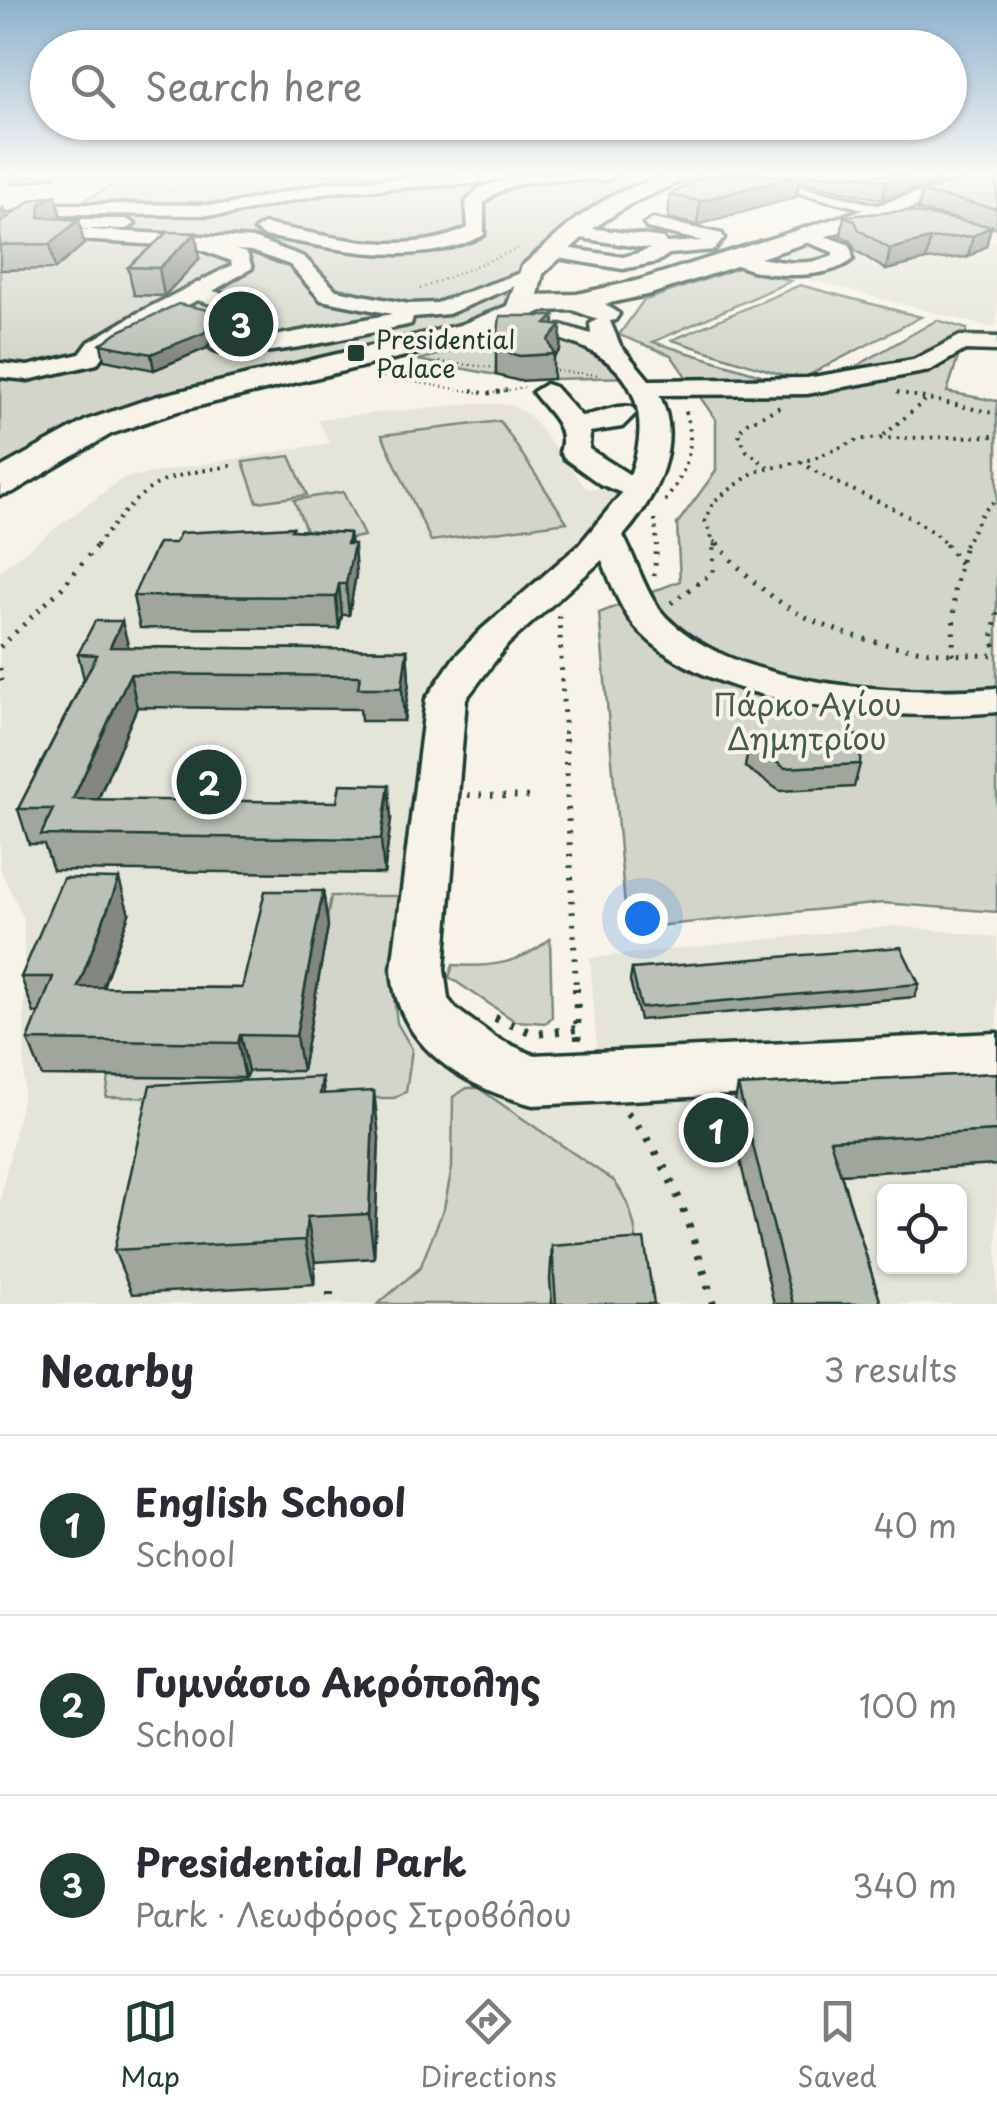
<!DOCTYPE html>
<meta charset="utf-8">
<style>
:root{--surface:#fff;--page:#f7f7f7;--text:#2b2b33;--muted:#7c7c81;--line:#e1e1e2;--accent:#1f3d34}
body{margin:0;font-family:"Playpen Sans",sans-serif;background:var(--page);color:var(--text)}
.controls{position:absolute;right:30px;bottom:30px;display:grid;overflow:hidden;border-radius:15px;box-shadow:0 2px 8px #0004}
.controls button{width:90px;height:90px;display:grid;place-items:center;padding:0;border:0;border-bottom:2px solid var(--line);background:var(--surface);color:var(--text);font:50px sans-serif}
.you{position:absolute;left:642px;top:918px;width:35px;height:35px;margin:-25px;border:8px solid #fff;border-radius:50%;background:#1a73e8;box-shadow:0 0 0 15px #1a73e833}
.badge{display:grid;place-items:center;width:65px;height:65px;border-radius:50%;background:var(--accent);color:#fff;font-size:32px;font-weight:700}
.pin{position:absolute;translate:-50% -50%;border:5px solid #fff;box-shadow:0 2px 10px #0006}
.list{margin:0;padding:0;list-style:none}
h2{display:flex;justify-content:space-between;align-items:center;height:130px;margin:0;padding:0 40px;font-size:42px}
h2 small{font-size:32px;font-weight:400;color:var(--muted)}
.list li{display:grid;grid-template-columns:65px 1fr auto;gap:30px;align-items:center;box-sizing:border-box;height:180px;padding:0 40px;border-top:2px solid var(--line)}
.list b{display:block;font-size:38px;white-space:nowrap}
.list p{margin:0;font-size:32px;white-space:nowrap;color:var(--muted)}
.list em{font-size:32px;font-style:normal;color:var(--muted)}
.icon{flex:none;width:55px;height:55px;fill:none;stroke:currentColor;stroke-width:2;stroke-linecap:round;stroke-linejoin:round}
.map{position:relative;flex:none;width:997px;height:1304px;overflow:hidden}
.search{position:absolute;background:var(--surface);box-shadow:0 2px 8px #0004;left:30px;right:30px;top:30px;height:110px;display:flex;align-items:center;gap:25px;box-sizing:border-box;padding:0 35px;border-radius:55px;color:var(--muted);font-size:38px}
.sheet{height:670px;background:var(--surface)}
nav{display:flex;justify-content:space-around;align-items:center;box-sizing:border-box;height:140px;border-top:2px solid var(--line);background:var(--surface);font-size:28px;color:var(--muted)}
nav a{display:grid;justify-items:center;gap:5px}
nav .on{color:var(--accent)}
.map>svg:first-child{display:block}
.built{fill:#e5e4d9;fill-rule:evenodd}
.green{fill:#d3d5ca;stroke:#79897f;stroke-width:2.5}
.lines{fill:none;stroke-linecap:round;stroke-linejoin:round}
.minor-casing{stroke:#1f3d34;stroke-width:7}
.major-casing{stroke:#1f3d34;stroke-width:7}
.path-far4{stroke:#1f3d34;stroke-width:2.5;stroke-dasharray:1 4;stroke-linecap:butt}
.path-far3{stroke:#1f3d34;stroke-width:4;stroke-dasharray:2.5 6;stroke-linecap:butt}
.path-far2{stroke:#1f3d34;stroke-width:5;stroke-dasharray:2.5 8;stroke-linecap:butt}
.path-far1{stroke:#1f3d34;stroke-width:6;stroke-dasharray:2.5 9;stroke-linecap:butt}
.path{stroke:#1f3d34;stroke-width:8;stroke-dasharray:4 12;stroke-linecap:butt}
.minor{fill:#f7f3e8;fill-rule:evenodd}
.major{fill:#f7f3e8;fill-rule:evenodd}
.wall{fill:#a1a69d;stroke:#1f3d34;stroke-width:2.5}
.shaded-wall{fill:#83877f;stroke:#1f3d34;stroke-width:2.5}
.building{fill:#bbc1b6;stroke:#1f3d34;stroke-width:2.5}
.poi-dot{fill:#1f3d34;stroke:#f7f3e8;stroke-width:4}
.labels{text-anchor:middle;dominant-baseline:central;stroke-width:8;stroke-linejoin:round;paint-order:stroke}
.far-poi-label{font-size:25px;fill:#1f3d34;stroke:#f7f3e8;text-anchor:start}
.park-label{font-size:30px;fill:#435b52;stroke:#f7f3e8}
</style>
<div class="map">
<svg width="997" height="1304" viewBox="0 0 997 1304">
<rect width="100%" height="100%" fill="#f7f3e8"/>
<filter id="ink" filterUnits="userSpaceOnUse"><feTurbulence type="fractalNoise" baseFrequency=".01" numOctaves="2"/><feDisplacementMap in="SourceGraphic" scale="20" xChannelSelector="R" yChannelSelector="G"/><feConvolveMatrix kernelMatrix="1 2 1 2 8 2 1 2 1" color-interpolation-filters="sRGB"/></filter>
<g filter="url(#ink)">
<g class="built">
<path d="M870,219L997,242V324L989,327L742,262Z"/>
<path d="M476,403L512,405L530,416L586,488L621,491L599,532L428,694L396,1016L440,1069L597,1051L590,958L894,926L997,937V1304H0V1201L24,1090V919L0,869V570L123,478L329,443L318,419ZM884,1192H960V1266H884Z"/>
</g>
<g class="green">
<path d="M100,175H667L612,195L549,242L501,287V293L513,298L511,305L493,321L134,405L49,440L0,472V215L81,202L119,182Z"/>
<path d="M741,267L791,281L653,342L813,391L937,320L967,329L947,392L997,401V912L883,903L627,929L599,613L680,581L677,524L716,471V420L671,355L619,335L643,301Z"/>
<path d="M800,285L921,317L799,380L672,340Z"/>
<path d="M498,340L496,375L418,360Z"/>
<path d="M553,340L582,343L629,377L553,379L550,372L543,370Z"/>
<path d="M500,421L567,522L431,541L382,435Z"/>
<path d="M290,456L307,495L257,502L243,462Z"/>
<path d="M343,492L364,536L312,545L294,500Z"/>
<path d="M331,896H402L393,987L397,1023L412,1049L406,1092L394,1098L106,1097L109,1077L245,1078L248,1071H302Z"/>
<path d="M550,939L552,1017L546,1023L515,1021L449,977L453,965C491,968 521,963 550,939Z"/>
<path d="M467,1088H478L614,1181C636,1210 637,1238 639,1274L551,1280L552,1304H378L420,1268L444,1208L452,1168L453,1097Z"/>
</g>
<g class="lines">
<defs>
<g id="minor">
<path d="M472,175L480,180L478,183L331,192L227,215L61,214L0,226V216L61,204L227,205L331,182Z"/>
<path d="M520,175H615L607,180C568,180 513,173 484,203V235C415,270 336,248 264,236L255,230L264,224C328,236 406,258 468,228L466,202L479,188Z"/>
<path d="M726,175H754L893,209L884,214Z"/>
<path d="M923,175H952L975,183L967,188Z"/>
<path d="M70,219H126L135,224L126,229H74L255,239L304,257L336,290L409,304L437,303L529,270L539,276L448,314L413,317L411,324L403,326C370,332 230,368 210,347L214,342L264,338L392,314L321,300L290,265L252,251L235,250L247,253L252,268L213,291L262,304L265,309L262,314L254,316L197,300L105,352L97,364L28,380L0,377V363L28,366L80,354L89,342L136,314L232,265L231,261L194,247L47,238V230Z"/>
<path d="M653,219L722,234L724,238L714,250L669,254L657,262L623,269L546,256L543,252L553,246L623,257L651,249L568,236V228L575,226L663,238L666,243L702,241L647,228L644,224Z"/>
<path d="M805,229L850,245L853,259C828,282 751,279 726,258L736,252C768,260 801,269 833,256V252L798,239L796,235Z"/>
<path d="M601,317L609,319L620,345L649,380L807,378L913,360L960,336L997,337V351L965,350L929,371L807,394L659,395C684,442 656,499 623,536C637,561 646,597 666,617C737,689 903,696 997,688V712C897,722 718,709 642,634C622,615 612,585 602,560L508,644L466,699L444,969L448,999L456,1009L496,1038L533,1055L997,1033V1081L533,1105C464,1087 396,1047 392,969L426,699L454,658L482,629L579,545L622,493L600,484L564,458L560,452C569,426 547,412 533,392L546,384L555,387L581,416C598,414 617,404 632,407L636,413L622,427L590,432L589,449L630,475C650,422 640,374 585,348C573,342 559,341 549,332L561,325L591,334L590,324Z"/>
</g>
<path id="major" d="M666,175H694L630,204L592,229L543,274L538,295L577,294L636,281L973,175H997V180L651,294L605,304L619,314L615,320L605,322L573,310L542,311L480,338L178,411L111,434L13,492L0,495V468L87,420L155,397L460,325L507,306L522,266L576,219L614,194Z"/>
</defs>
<use href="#minor" class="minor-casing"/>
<use href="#major" class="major-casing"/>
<g class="path-far4">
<path d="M230,188L235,185L236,175"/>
<path d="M169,190L202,175"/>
<path d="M420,289L519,248"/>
<path d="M440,362L499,368"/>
<path d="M556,371L600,375"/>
<path d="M383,377L481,393"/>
<path d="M494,393L524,387"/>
</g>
<g class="path-far3">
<path d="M472,390L486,394L507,390"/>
<path d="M897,392L997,414"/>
<path d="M884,435L928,398"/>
<path d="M801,462C848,495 908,505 948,546"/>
<path d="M768,467L747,451L738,433L747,423L780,407"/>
<path d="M665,501C688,471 697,443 684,406"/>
<path d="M655,519L657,546"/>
<path d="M714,541L719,546"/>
<path d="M96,546C150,480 152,478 237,465"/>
<path d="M715,546L705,520L714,501L754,472L812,459L860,439L997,436"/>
<path d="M964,546L982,513L997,499"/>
</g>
<g class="path-far2">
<path d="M717,544C736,565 756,586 780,602C834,640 932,658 997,655"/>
<path d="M946,544L960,563"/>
<path d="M654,576L657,544"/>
<path d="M671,603L713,572L714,544"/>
<path d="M997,613L992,639L997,653"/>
<path d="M559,616L565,742"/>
<path d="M0,647L61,589L98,544"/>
<path d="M953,655L954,592L965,544"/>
<path d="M0,668L1,687"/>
</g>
<g class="path-far1">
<path d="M565,739L576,990"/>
<path d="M468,795L533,797"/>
</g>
<g class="path">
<path d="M576,988L578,1040"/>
<path d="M495,1018L535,1034L577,1029"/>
<path d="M627,1113C675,1168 693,1235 713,1304"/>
<path d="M330,1292V1304"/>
</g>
<use href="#minor" class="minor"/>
<use href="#major" class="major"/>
</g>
<g class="wall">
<path d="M712,175H938L936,183L883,200L799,181L796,197L697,225L668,218L670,195Z"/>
<path d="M997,175V229L991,227L986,246L968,257L926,260L886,270L855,250L851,241L841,236L844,216L961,220L918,210L922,192Z"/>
<path d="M56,195L61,218L59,219L84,244L55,269L0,270V211L3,208L6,219Z"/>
<path d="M199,259L164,296L134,295L128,267Z"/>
<path d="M554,325L561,326L560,350L553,358V379L519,381L496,375V350Z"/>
<path d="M237,331L211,340L207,348L154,370L104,360L101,344Z"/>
<path d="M293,527V530L349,533L356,574L349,615H342L339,629L140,628L133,596L175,543Z"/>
<path d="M128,647L407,650L409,682L404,721H361L360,709L137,707L98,800L391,819L384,874L53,870L44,844H29L18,809L84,679L78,654Z"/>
<path d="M749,744L860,764L854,787L780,791L745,767Z"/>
<path d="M323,891L328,926L302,1071H248L245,1078L42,1076L28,1040L39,1013H34L21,977L129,914L103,987L242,988Z"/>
<path d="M632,969L919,984L915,997L640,1020L630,981Z"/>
<path d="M997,1073V1165L841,1174L881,1304H774L731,1122L738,1086Z"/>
<path d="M322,1077L324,1094L379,1137L374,1258L315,1262L314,1284L132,1294L114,1250Z"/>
<path d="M552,1246L654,1304H552L550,1280Z"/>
</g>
<g class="shaded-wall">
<path d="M10,175H57V176L12,185Z"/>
<path d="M800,175L796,197L697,225L700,201Z"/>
<path d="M908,175H938L936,183L883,200L886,181Z"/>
<path d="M56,195L61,218L45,227L39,217L40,204Z"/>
<path d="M3,208L9,231L0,245V214Z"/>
<path d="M79,220L84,244L55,269L50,244Z"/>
<path d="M991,226L986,246L968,257L973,236Z"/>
<path d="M196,233L199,259L164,296L159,268Z"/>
<path d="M930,239L926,260L886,270L890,249Z"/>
<path d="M235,315L237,331L211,340L207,348L154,370L151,354L209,324Z"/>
<path d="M554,316V334L561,326L560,350L553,358L554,354H548L546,324Z"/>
<path d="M349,533L351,556L354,544L356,574L349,615L346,584L347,544Z"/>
<path d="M339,584L342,615L339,629L336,597Z"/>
<path d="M122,621L130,653L110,647Z"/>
<path d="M407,650L409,682L404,721L402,688Z"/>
<path d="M130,674L137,707L83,834L73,799Z"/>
<path d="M389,785L391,819L384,874L381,839Z"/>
<path d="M119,879L129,914L90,1022L78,987Z"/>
<path d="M323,891L328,926L302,1071L296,1036Z"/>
<path d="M240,1035L248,1071L245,1078L238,1043Z"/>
<path d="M374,1091L379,1137L374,1258L369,1214Z"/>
<path d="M307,1217L315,1262L314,1284L305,1240Z"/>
</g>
<g class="building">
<path d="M712,175H798L700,201L670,195L697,179Z"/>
<path d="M854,175H908L886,181Z"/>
<path d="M975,175H997V209L922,192Z"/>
<path d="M56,195L40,204L39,217L79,220L50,244L0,245V223L32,200Z"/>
<path d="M905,211L991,226L973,236L930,239L890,249L859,230L855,221L844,216Z"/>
<path d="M168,232L196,233L159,268L128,267Z"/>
<path d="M178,304L235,315L209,324L204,333L151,354L101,344L117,332Z"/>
<path d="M500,316H554L546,324L561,326L548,340L554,354L520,356L496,350Z"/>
<path d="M293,527L291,530L349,533L347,544H354L346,584H339L336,597L133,596L158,543H175L180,533Z"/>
<path d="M95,621H122L110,647L407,650L402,688H358L360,676L130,674L73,799L337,802L340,784L389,785L381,839L41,835L53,809H18L97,655L78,654Z"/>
<path d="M861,735L860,764L785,768L749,744Z"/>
<path d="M63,878L119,879L78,987L242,988L265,891H323L296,1036L240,1035L238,1043L28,1040L53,977H21Z"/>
<path d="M901,947L919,984L641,1008L632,969Z"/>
<path d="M997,1073V1131L830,1140L881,1304H793L738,1086Z"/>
<path d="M322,1077L320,1094L374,1091L369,1214L307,1217L305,1240L114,1250L150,1085Z"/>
<path d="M644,1239L654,1304H556L552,1246Z"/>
</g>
</g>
<linearGradient id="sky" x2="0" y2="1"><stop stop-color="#8db1cc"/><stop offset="0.49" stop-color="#fbfaf5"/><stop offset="1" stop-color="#fbfaf5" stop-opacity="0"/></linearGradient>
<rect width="997" height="357" fill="url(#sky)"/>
<rect class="poi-dot" x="346" y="343" width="20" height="20" rx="5"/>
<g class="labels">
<g class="far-poi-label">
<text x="376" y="339">Presidential<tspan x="376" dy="29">Palace</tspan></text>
</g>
<g class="park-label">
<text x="807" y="703">Πάρκο Αγίου<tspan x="807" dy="34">Δημητρίου</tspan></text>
</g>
</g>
</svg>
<div class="controls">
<button><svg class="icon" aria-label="locate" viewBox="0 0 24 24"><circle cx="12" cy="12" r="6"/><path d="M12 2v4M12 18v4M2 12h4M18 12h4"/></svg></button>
</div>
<div class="you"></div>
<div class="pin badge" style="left:716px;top:1130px">1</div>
<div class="pin badge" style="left:209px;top:782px">2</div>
<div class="pin badge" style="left:241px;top:324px">3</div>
<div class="search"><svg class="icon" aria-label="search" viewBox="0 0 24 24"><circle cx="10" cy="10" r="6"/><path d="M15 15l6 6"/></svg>Search here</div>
</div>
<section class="sheet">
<h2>Nearby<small>3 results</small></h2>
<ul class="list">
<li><span class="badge">1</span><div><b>English School</b><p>School</p></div><em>40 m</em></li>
<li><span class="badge">2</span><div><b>Γυμνάσιο Ακρόπολης</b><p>School</p></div><em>100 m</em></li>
<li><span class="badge">3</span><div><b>Presidential Park</b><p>Park · Λεωφόρος Στροβόλου</p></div><em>340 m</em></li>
</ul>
</section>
<nav>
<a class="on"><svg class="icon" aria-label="map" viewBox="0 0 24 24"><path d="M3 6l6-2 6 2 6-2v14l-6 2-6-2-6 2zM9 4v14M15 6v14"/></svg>Map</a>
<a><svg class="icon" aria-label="directions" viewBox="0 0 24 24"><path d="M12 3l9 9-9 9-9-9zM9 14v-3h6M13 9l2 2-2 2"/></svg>Directions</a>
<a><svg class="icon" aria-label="saved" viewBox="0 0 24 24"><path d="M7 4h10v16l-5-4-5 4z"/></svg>Saved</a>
</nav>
